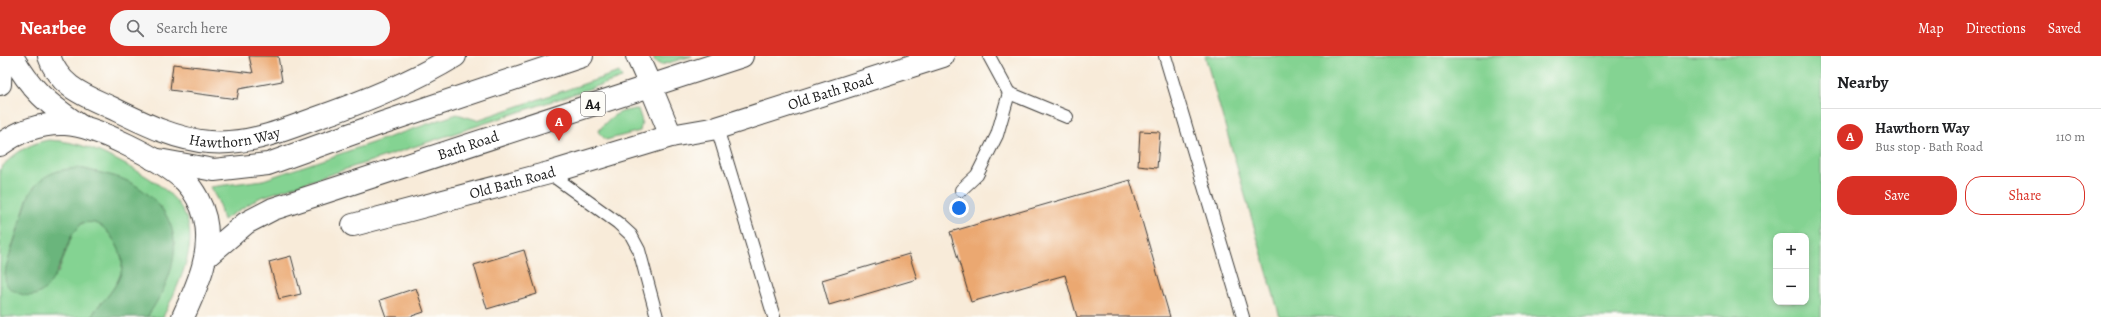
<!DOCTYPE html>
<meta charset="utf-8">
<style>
:root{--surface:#fff;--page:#f6f6f6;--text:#202124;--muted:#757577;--line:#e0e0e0;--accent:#d93025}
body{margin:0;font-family:Alegreya,serif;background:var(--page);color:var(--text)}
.controls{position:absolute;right:12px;bottom:12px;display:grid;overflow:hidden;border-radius:8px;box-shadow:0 2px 6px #0003}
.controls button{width:36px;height:36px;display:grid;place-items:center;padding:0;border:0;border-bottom:1px solid var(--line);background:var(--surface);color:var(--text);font:20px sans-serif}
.you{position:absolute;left:959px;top:152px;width:14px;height:14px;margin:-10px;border:3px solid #fff;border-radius:50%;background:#1a73e8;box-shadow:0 0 0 6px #1a73e833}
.badge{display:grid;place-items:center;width:26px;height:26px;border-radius:50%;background:var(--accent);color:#fff;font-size:13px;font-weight:700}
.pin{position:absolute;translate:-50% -33px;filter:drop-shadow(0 1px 2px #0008)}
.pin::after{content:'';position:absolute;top:21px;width:14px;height:12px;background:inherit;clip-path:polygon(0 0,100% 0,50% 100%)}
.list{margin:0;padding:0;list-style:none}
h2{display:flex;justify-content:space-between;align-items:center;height:52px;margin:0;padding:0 16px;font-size:17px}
h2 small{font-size:13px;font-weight:400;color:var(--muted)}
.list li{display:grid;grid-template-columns:26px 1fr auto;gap:12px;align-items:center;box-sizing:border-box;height:56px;padding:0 16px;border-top:1px solid var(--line)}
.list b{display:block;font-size:15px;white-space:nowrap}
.list p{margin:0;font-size:13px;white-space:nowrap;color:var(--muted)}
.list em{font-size:13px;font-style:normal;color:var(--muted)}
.actions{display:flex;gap:8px;padding:12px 16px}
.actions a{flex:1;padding:9px 0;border:1px solid var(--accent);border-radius:16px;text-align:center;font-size:14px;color:var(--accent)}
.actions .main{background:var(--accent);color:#fff}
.icon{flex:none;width:22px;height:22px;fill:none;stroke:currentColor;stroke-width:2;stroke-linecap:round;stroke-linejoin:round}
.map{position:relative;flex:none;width:1821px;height:261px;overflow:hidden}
header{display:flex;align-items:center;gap:24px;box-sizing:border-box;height:56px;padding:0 20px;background:var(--accent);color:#fff}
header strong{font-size:19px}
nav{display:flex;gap:22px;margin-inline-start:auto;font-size:14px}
.search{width:280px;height:36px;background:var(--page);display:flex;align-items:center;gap:10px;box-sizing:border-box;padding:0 14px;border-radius:22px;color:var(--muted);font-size:15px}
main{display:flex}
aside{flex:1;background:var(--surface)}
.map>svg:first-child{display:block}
.green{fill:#84d392;stroke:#507857;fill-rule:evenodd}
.forest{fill:#6bb57c;stroke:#44684c}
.building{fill:#eba871}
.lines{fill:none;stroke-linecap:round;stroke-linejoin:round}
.lane-casing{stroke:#3d3b38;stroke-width:14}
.street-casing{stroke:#3d3b38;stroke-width:24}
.secondary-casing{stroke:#3d3b38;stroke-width:24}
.primary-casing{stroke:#3d3b38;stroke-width:24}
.lane{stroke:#fff;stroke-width:12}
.street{stroke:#fff;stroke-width:22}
.secondary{stroke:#fff;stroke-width:22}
.primary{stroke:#fff;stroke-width:22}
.labels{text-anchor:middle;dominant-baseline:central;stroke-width:4;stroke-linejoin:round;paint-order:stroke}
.shield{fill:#fdfcf7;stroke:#605f5e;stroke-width:1}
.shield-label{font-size:14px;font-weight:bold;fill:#1c1c1c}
.street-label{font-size:15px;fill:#1c1c1c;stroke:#fdfcf7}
</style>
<header>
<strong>Nearbee</strong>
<div class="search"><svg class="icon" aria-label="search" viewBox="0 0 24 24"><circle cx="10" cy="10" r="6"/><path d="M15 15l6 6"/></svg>Search here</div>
<nav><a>Map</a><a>Directions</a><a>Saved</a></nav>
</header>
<main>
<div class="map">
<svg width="1821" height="261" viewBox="0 0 1821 261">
<rect width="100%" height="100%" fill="#fdfcf7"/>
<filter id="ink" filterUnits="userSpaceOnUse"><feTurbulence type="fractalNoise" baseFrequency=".025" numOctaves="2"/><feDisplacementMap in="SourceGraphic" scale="8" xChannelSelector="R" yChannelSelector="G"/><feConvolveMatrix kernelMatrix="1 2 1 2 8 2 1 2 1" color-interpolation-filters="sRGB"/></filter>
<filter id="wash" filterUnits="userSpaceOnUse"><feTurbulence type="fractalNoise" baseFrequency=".012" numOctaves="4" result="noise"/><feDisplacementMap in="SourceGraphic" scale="16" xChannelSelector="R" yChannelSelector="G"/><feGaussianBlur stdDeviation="0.9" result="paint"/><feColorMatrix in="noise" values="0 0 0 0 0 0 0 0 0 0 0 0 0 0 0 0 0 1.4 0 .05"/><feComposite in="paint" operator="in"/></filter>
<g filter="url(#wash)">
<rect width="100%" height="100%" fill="#f8ebd9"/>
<g class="green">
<path d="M654,0H692L661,9L654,5Z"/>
<path d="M1205,0H1821V261H1280ZM1776,180H1806V246H1776Z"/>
<path d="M619,16L622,22L259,142L223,164L218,145L210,131L263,124L457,58L477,64Z"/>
<path d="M638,53L642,65L640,75L606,84L598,76C610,60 617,55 638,53Z"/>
<path d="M48,84C78,85 102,96 128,110C209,152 199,188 163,261H147L164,230L174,195L163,154L135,129L108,119L80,112L29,139L10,197L58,217L73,177L82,167C98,165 101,167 111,180C128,204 125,218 107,241C101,247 95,253 92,261H0V113C14,97 28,88 48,84Z"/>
</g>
<path class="forest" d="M80,112C98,117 119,119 135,129C191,164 180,213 147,261H92C95,253 101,247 107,241C125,218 128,204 111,180C102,168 96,165 82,167C79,171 75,175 72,179C61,202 50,259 11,233C3,228 5,218 6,211L29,139C41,118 57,113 80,112Z"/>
<g id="blocks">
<g class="building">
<path d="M249,0H278L282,25L239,33L237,43L170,34L173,8L253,17Z"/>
<path d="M1140,75L1160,76L1157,112L1138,110Z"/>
<path d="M1130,124L1170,261H1077L1065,219L971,246L950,176Z"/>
<path d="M524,194L537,238L487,253L474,209Z"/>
<path d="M909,198L917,223L829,249L822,224Z"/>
<path d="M291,200L301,238L279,243L269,206Z"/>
<path d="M416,232L424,256L409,261H386L380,244Z"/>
</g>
</g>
</g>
<g filter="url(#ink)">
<use href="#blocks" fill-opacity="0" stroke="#3d3b38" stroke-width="1"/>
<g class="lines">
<defs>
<g id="lane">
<path d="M989,0L1009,37L1067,61"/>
<path d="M1165,0L1243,261"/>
<path d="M717,72L774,261"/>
<path d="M549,117L618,167L631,179L639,194L657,261"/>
<path d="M961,134L977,119L997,79L1009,37"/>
</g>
<g id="street">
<path id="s1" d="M49,0C59,31 84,39 112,52C143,67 174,83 209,86C247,89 279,76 314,63C363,46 411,27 455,0"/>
<path d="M650,29L671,80"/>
<path id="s2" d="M353,169L549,117L671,80L717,72L943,0"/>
</g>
<g id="secondary">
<path d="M12,0C31,34 47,47 79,69"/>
<path d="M0,28L1,0"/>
</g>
<g id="primary">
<path d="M637,0L650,29"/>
<path d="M0,89C20,74 40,67 65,68C94,69 163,104 185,125C194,134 202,149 205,162C213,197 197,230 183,261"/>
<path d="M153,103L214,114L268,108L382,67L582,0"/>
<path id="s3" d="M206,201L246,167L273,153L742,0"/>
</g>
</defs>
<use href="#lane" class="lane-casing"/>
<use href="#street" class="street-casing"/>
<use href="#secondary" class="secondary-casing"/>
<use href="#primary" class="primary-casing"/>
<use href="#lane" class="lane"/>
<use href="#street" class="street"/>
<use href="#secondary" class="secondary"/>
<use href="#primary" class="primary"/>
</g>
</g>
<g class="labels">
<rect class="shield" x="581" y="36" width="24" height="24" rx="3"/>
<g class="shield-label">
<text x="593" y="48">A4</text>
</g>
<g class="street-label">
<text stroke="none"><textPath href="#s2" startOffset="496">Old Bath Road</textPath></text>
<text stroke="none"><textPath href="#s1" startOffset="214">Hawthorn Way</textPath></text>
<text stroke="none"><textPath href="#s3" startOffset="288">Bath Road</textPath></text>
<text stroke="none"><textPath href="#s2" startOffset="165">Old Bath Road</textPath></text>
</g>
</g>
</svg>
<div class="controls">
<button>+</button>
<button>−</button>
</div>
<div class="you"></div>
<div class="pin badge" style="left:559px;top:85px">A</div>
</div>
<aside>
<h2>Nearby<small></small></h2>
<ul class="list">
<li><span class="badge">A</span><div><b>Hawthorn Way</b><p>Bus stop · Bath Road</p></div><em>110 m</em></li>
</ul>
<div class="actions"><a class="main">Save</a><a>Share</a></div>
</aside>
</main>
